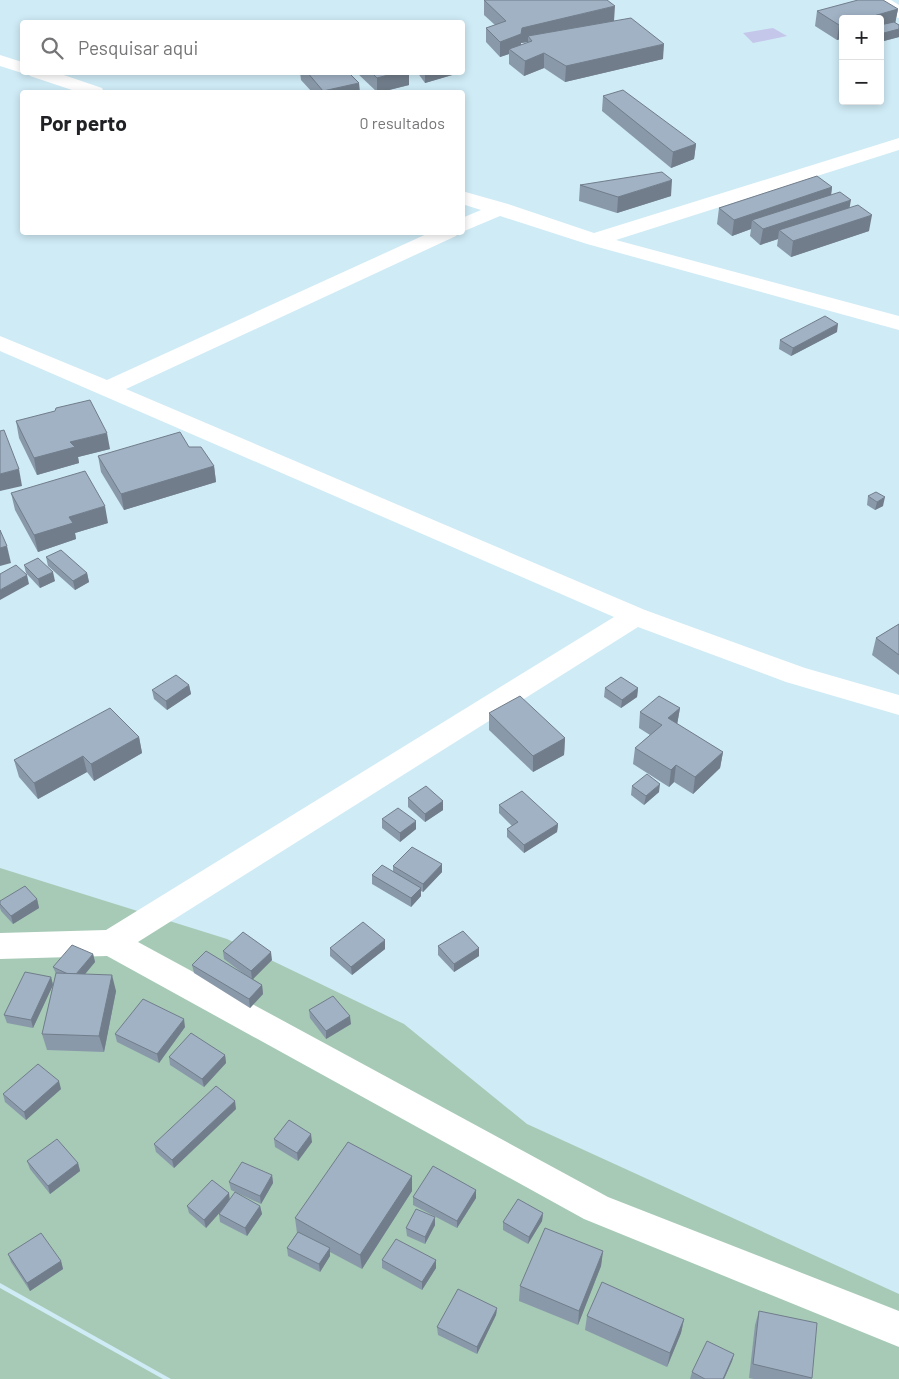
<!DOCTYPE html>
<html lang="pt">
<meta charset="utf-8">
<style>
:root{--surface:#fff;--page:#f2f2f2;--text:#202124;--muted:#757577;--line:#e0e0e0}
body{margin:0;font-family:Barlow,sans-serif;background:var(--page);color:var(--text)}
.controls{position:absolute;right:15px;top:15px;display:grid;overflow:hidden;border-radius:5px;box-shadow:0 2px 8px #0003}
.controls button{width:45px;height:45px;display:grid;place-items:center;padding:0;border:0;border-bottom:1px solid var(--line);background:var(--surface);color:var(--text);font:25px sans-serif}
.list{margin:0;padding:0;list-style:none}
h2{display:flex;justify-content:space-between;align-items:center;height:65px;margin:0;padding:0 20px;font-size:21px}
h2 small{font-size:16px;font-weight:400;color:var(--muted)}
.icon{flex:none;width:28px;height:28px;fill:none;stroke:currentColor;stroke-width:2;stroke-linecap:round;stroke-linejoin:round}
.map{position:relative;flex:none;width:899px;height:1379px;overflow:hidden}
.search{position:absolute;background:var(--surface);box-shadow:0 2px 8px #0003;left:20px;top:20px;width:445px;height:55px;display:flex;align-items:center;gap:12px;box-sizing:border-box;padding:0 18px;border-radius:5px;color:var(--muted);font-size:19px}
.panel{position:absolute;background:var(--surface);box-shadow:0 2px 8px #0003;left:20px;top:90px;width:445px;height:145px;border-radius:5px}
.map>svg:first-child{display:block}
.green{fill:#a6cab6}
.water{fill:#c5c7ea}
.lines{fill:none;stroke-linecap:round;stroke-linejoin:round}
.minor{fill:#fff;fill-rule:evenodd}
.wall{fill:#8a99a9;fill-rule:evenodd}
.shaded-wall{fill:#717d8a}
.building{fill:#a1b2c5;stroke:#717d8a}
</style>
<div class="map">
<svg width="899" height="1379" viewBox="0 0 899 1379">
<rect width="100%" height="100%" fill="#cfebf6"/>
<!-- green -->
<g class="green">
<path d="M0,868L227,939L404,1024L527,1124L899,1294V1379H171L0,1283Z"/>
<path d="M0,1288L163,1379H0Z"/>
</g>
<!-- water -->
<path class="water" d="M773,28L787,36L753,43L743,33Z"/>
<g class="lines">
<!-- minor -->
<g class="minor">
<path d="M870,0H891L899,5V18L893,17Z"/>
<path d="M0,55L22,62V72H26L22,73L0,66Z"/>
<path d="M27,72H55L102,88L104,92H78L30,76Z"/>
<path d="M899,138V150L616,240L899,316V330L587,244L500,216L462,232V218L481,210L462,204V191L508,204L594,233Z"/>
<path d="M431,232H459L456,236L126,389L645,610L805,668L899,695V715L786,682L638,627L138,942L608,1197L899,1311V1347L584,1219L107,956L0,959V933L106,930L614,617L0,351V336L107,380Z"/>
</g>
</g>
<!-- wall -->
<g class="wall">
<path d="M484,0L614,21L663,59L565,82L544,68L524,76L509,64V54L500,57L486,42V28L495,25L484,15ZM528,42V43L521,45V43Z"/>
<path d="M898,9L895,23L899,25V37L880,42L843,19V46L839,43L840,39L837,40L815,26L817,11Z"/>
<path d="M300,72H348L360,92H312L301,80Z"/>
<path d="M356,72H409V85L381,92H377Z"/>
<path d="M417,72H459V73L425,83Z"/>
<path d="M603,96L696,144L694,159L671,168L602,111Z"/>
<path d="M580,185L671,196L617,213L579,201Z"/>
<path d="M832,187L831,195L849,207L869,231L791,257L777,246L778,239L760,245L750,236L751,229L732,236L717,224L719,208Z"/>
<path d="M837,332L791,356L779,349L780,340Z"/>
<path d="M16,421L110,449L78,457L79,463L37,475L19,438Z"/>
<path d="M189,447L214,466L216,482L124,510L101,472L98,456Z"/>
<path d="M11,493L108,523L75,533L76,539L38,552L15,510Z"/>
<path d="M868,496L883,506L875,510L867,505Z"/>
<path d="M46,557L87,573L89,582L75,590L48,566Z"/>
<path d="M24,565L55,581L40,588L26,573Z"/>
<path d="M899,624V675L872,655L876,638Z"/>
<path d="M189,685L191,694L167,710L154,699L152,690Z"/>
<path d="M605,688H638L637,697L621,708L604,697Z"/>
<path d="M680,708L677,724L723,752L720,768L693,794L674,782L669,787L633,764L635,748L650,735L639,728L640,712Z"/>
<path d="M489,713L565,738L564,755L533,772L489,730Z"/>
<path d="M139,737L142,753L94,781L87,772L38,799L19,777L14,760Z"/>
<path d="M632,786L659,792L644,805L631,795Z"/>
<path d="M408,798L443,801V810L425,822L408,807Z"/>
<path d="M499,805L558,824L557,832L524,853L507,837V829L512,826L499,813Z"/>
<path d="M382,819L416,829L400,842L382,828Z"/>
<path d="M393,866L442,872L423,892L421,891V896L411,907L372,884V875L393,871Z"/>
<path d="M37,899L39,908L13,924L1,911L0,908V901Z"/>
<path d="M438,946L479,948V956L454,972L438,955Z"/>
<path d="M330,948L385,949L352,975L330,956Z"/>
<path d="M223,951L272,960L253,979L262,985L263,994L250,1008L194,973L192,965L248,977L224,959Z"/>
<path d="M93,954L95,962L85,974L116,991L104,1052L47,1050L42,1034L53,985L33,1028L7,1023L4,1015L51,977L53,985L56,974L53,967Z"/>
<path d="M309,1010L351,1024L326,1039L310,1018Z"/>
<path d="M185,1027L159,1063L117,1042L115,1034Z"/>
<path d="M225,1055L226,1063L204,1087L170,1065L169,1057Z"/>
<path d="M61,1089L26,1120L5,1102L3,1094Z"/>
<path d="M236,1109L174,1168L156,1152L154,1144Z"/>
<path d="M274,1139L312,1142L298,1161L275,1147Z"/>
<path d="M27,1161L78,1163L80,1171L50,1194L30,1169Z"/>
<path d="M272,1175L273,1183L261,1204L231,1190L229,1182Z"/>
<path d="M412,1176V1191L362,1269L330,1252V1256L320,1272L288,1256L287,1248L297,1233L295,1218Z"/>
<path d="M476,1190V1198L457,1228L413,1205V1197Z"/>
<path d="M230,1199L260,1206L262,1214L247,1236L220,1222L219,1214L221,1211L206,1228L189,1213L187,1206Z"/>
<path d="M543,1213L542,1221L528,1244L503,1230V1222Z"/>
<path d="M435,1217V1225L425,1244L407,1236L406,1228Z"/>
<path d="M603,1251L601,1266L578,1325L519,1301L520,1286Z"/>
<path d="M8,1254L61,1261L63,1269L30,1291L11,1262Z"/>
<path d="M382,1260H436V1268L422,1290L382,1268Z"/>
<path d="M497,1308L496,1315L477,1354L438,1335L437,1327Z"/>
<path d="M759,1311L812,1378V1379H754L749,1378L755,1325Z"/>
<path d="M587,1316L684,1319L681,1333L667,1367L585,1330Z"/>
<path d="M734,1354L732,1361L724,1379H690L692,1372Z"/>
</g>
<!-- shaded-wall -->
<g class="shaded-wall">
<path d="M615,6L614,21L528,36V42L521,43V49H509V54L500,57V42L522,28Z"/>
<path d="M898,9L895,24L880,28V19H863Z"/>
<path d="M843,24V37L840,35V39L837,40L839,25Z"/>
<path d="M899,29V37L880,42V34Z"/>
<path d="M664,44L663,59L565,82L566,66Z"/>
<path d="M544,53V68L524,76L525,61Z"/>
<path d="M399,72H409V85L381,92H377V78Z"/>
<path d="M425,72H459V73L425,83Z"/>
<path d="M359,83L360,92H323V91Z"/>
<path d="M696,144L694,159L671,168L673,152Z"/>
<path d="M672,180L671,196L617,213L618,197Z"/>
<path d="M832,187L830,203L752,220L751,229L732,236L734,220Z"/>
<path d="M851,200L848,216L779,230L778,239L760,245L763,229Z"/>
<path d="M872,215L869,231L791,257L793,241Z"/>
<path d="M838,324L837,332L791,356L793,348Z"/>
<path d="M107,433L110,449L78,457L79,463L37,475L34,458L70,442Z"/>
<path d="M214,466L216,482L124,510L121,494Z"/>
<path d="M19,469L22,486L0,491V474Z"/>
<path d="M885,497L883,506L875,510L877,502Z"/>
<path d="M105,506L108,523L75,533L76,539L38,552L34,535L69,517Z"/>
<path d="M7,546L11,563L0,566V548Z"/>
<path d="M53,572L55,581L40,588L38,579Z"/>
<path d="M87,573L89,582L75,590L73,581Z"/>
<path d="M27,575L29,584L0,600V590Z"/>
<path d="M189,685L191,694L167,710L166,701Z"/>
<path d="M638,688L637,697L621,708L622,700Z"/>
<path d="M680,708L677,725L668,718Z"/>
<path d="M139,737L142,753L94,781L91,764Z"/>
<path d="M565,738L564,755L533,772V756Z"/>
<path d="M723,752L720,768L693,794L695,777Z"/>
<path d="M83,756L87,772L38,799L34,783Z"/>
<path d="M676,765L674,782L669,787L671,770Z"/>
<path d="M660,784L659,792L644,805L646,796Z"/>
<path d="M443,801V810L425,822V814Z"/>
<path d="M416,821V829L400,842V833Z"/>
<path d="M558,824L557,832L524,853V845Z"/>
<path d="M442,864V872L423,892V884Z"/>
<path d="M421,888V896L411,907V898Z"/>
<path d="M37,899L39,908L13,924L11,916Z"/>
<path d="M385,940V949L352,975L351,967Z"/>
<path d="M479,948V956L454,972V964Z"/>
<path d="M271,952L272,960L252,980L251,971Z"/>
<path d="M93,954L95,962L76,985L74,977Z"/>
<path d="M112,975L116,991L104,1052L99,1036Z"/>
<path d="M51,977L53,985L33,1028L31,1020Z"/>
<path d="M262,985L263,994L250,1008L249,999Z"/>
<path d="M350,1016L351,1024L326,1039V1031Z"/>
<path d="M184,1019L185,1027L159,1063L157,1054Z"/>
<path d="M225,1055L226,1063L204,1087L202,1079Z"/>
<path d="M59,1081L61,1089L26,1120L24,1112Z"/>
<path d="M235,1101L236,1109L174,1168L172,1160Z"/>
<path d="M311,1134L312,1142L298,1161L297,1153Z"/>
<path d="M78,1163L80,1171L50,1194L48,1186Z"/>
<path d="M272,1175L273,1183L261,1204L260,1196Z"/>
<path d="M412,1176V1191L362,1269L360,1255Z"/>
<path d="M476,1190V1198L457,1228V1221Z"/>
<path d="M229,1193L230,1201L206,1228L204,1220Z"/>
<path d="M260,1206L262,1214L247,1236L245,1228Z"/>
<path d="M543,1213L542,1221L528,1244L529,1237Z"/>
<path d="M435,1217V1225L425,1244V1237Z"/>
<path d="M330,1248V1256L320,1272L319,1264Z"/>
<path d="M603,1251L601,1266L578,1325L579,1311Z"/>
<path d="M436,1260V1268L422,1290V1282Z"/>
<path d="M61,1261L63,1269L30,1291L27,1283Z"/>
<path d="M497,1308L496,1315L477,1354V1347Z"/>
<path d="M684,1319L681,1333L667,1367L670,1353Z"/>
<path d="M734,1354L732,1361L724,1379H723Z"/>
</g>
<!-- building -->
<g class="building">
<path d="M484,0H607L615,6L522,28L521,34L500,42L486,28L506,21Z"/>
<path d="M858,0H883L898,9L863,19H843V24L839,25L817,11Z"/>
<path d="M631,18L664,44L566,66L544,53L525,61L509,49L532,41L528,36Z"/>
<path d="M894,22L899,25V29L880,34V25Z"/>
<path d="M307,72H348L359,83L323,91Z"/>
<path d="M371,72H399L377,78Z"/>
<path d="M623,90L696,144L673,152L603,96Z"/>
<path d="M662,172L672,180L618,197L580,185Z"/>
<path d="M817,176L832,187L734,220L719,208Z"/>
<path d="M840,192L851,200L763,229L752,220Z"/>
<path d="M858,205L872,215L793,241L779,230Z"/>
<path d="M825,316L838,324L793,348L780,340Z"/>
<path d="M90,400L107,433L70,442L75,447L34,458L16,421L55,411L56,408Z"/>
<path d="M4,430L19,469L0,474V431Z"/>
<path d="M180,432L189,447H201L214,466L121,494L98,456Z"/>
<path d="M85,471L105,506L69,517L73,523L34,535L11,493Z"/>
<path d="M876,492L885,497L877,502L868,496Z"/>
<path d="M0,530L7,546L0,548Z"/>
<path d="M61,550L87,573L73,581L46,557Z"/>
<path d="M38,558L53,572L38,579L24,565Z"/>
<path d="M16,565L27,575L0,590V574Z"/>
<path d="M899,624V655L876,638Z"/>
<path d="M176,675L189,685L166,701L152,690Z"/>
<path d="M621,677L638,688L622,700L605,688Z"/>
<path d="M520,696L565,738L533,756L489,713Z"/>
<path d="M659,696L680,708L668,718L723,752L695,777L676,765L671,770L635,748L662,725L640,712Z"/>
<path d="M110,708L139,737L91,764L83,756L34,783L14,760Z"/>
<path d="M647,774L660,784L646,796L632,786Z"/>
<path d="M426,786L443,801L425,814L408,798Z"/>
<path d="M522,791L558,824L524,845L507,829L518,822L499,805Z"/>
<path d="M398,808L416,821L400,833L382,819Z"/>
<path d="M412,847L442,864L423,884L393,866Z"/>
<path d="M382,865L421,888L411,898L372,875Z"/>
<path d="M25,886L37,899L11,916L0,904V901Z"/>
<path d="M363,922L385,940L351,967L330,948Z"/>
<path d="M463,931L479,948L454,964L438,946Z"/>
<path d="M243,932L271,952L251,971L223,951Z"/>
<path d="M72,945L93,954L76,974H68L53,967Z"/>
<path d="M206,951L262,985L249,999L192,965Z"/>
<path d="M25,972L51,977L31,1020L4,1015Z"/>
<path d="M56,973L112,975L99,1036L42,1034Z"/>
<path d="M333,996L350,1016L326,1031L309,1010Z"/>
<path d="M143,999L184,1019L157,1054L115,1034Z"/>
<path d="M191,1033L225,1055L202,1079L169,1057Z"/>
<path d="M38,1064L59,1081L24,1112L3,1094Z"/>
<path d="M216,1086L235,1101L172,1160L154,1144Z"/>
<path d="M289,1120L311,1134L297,1153L274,1139Z"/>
<path d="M57,1139L78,1163L48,1186L27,1161Z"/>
<path d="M348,1142L412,1176L360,1255L295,1218Z"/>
<path d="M242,1162L272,1175L260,1196L229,1182Z"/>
<path d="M433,1166L476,1190L457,1221L413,1197Z"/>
<path d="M212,1180L229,1193L204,1220L187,1206Z"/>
<path d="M235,1192L260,1206L245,1228L219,1214Z"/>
<path d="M518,1199L543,1213L529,1237L503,1222Z"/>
<path d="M416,1209L435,1217L425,1237L406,1228Z"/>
<path d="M545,1228L603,1251L579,1311L520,1286Z"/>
<path d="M298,1232L330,1248L319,1264L287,1248Z"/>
<path d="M41,1233L61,1261L27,1283L8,1254Z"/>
<path d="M396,1239L436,1260L422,1282L382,1260Z"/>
<path d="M602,1282L684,1319L670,1353L587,1316Z"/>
<path d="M458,1289L497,1308L477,1347L437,1327Z"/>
<path d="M759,1311L817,1323L812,1378L753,1364Z"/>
<path d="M707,1341L734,1354L723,1379H705L692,1372Z"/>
</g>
</svg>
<div class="controls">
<button>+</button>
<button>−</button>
</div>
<div class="search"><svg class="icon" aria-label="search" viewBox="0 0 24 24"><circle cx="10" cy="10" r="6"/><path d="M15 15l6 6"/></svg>Pesquisar aqui</div>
<section class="panel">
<h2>Por perto<small>0 resultados</small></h2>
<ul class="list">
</ul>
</section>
</div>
